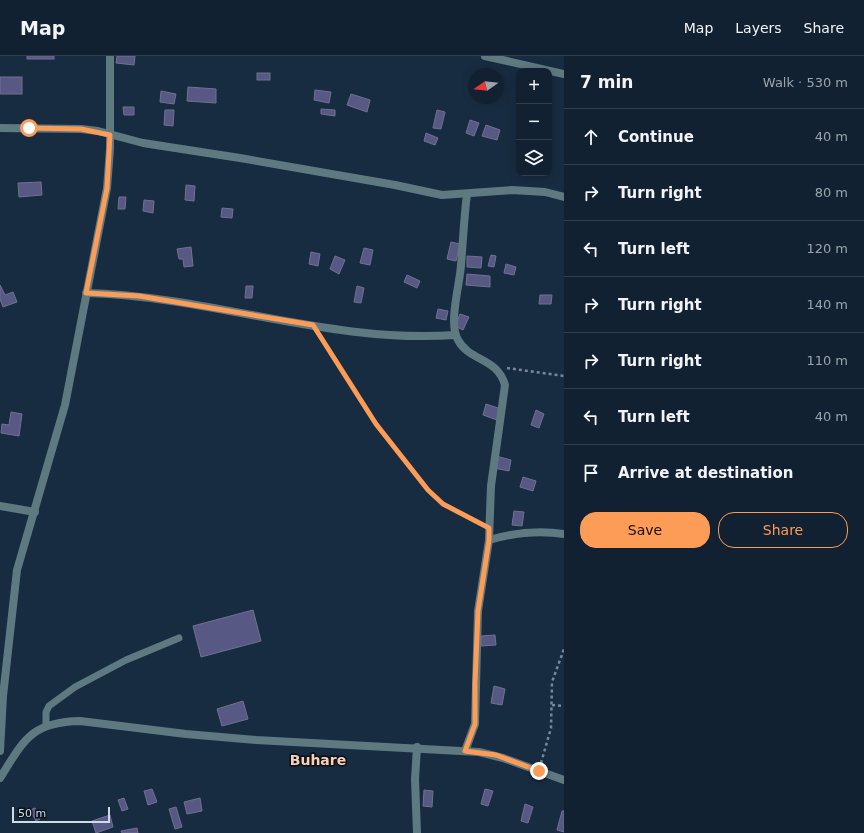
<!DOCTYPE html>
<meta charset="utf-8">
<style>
:root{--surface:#122131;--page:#1f2e3d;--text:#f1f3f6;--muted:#9ca3ab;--line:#313e4d;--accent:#fd9c56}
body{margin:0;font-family:"DejaVu Sans",sans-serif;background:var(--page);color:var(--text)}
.controls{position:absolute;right:12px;top:12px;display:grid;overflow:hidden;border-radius:8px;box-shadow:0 2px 10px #0003}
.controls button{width:36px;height:36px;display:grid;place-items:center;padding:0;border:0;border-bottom:1px solid var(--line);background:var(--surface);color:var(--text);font:20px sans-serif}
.compass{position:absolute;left:468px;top:12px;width:36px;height:36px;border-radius:50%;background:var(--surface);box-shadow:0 2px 10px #0003;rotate:256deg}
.scale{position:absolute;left:12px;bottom:10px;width:98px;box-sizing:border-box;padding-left:4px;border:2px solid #cedbe9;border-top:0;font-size:11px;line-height:14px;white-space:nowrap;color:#cedbe9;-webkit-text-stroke:3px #0b141d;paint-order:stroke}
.stop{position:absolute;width:12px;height:12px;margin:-9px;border:3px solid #fd9c56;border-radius:50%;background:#fff}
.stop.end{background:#fd9c56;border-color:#fff;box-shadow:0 1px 4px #0008}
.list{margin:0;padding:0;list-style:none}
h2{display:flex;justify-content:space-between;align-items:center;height:52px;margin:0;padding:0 16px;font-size:17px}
h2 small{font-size:13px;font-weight:400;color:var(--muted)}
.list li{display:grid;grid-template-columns:26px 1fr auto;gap:12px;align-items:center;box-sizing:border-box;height:56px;padding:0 16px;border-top:1px solid var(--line)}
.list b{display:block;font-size:15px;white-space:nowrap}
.list em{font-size:13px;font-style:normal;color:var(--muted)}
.actions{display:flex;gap:8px;padding:12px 16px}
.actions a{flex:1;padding:9px 0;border:1px solid var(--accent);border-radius:16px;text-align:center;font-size:14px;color:var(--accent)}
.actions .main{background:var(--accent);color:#111}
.icon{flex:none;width:22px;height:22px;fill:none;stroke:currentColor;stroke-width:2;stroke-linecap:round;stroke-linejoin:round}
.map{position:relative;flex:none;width:564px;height:777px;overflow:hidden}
header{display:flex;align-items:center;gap:24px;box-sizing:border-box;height:56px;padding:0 20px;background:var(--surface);border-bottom:1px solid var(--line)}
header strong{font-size:19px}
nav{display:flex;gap:22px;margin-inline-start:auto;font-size:14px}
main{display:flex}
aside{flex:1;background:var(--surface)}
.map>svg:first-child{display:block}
.building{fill:#585885;stroke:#70718f}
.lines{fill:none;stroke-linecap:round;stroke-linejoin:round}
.path{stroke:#778799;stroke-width:2.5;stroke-dasharray:3 3;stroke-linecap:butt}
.lane{stroke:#5f7980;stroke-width:7}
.street{stroke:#5f7980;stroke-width:8}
.route{stroke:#fd9c56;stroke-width:5}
.labels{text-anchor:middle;stroke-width:3.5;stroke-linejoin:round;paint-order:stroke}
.quarter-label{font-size:14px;font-weight:bold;fill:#fbd1b5;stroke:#0b141d}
</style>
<header>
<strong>Map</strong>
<nav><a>Map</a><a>Layers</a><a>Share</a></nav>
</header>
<main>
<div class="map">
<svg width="564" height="777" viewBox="0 0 564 777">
<rect width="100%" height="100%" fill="#182c41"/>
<!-- building -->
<g class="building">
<rect x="27" y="0" width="27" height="3"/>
<path d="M117,0H135L134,9L116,7Z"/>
<rect x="257" y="17" width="13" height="7"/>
<rect x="0" y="21" width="22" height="17"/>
<path d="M188,31L216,33V47L187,45Z"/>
<path d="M315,34L331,36L329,47L314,44Z"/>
<path d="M161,35L176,38L174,48L160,46Z"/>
<path d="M351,38L370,44L367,56L347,49Z"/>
<path d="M123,51H134V59H124Z"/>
<path d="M321,53L335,54V60L321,58Z"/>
<path d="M165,54H174L173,70L164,69Z"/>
<path d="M437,54L445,56L441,73L433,72Z"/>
<path d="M470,64L479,67L474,80L466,77Z"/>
<path d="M486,69L500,74L497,84L482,80Z"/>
<path d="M426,77L438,82L435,89L424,85Z"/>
<path d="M41,126L42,139L19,141L18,127Z"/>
<path d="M186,129L195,130L194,145L185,144Z"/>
<path d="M119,141H126L125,153H118Z"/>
<path d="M144,144L154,145L153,157L143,155Z"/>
<path d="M222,152L233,153L232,162L221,161Z"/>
<path d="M451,186L460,188L456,205L447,203Z"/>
<path d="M191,191L193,210L184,211L183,203H179L177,193Z"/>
<path d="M364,192L373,194L370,209L360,207Z"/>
<path d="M311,196L320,198L318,210L309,208Z"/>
<path d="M491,199L496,200L494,211L488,210Z"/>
<path d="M335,200L345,204L339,218L330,213Z"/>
<path d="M467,200L482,201L481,212L467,211Z"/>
<path d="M506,208L516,211L514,219L504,217Z"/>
<path d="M467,218L490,220V231L466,229Z"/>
<path d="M407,219L420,225L417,232L404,226Z"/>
<path d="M0,229L5,239L13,236L17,246L3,251L0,243Z"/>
<path d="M246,230H253L252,242H245Z"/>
<path d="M357,230L364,232L361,247L354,246Z"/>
<path d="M540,239H552L551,248H539Z"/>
<path d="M438,253L448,255L446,264L436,262Z"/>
<path d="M460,258L469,261L463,274L455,270Z"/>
<path d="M486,348L501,353L497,364L483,359Z"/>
<path d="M536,354L544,358L539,372L531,369Z"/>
<path d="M11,356L22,358L19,380L1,377L2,368L9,369Z"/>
<path d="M496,400L511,404L509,415L494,412Z"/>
<path d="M523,421L536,425L533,435L520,431Z"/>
<path d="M514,455L524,456L522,470L512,469Z"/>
<path d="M253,554L261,585L201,601L193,570Z"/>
<path d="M495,579L496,589L481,590V580Z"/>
<path d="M494,630L505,633L502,649L491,647Z"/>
<path d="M243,645L248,663L222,670L217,653Z"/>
<path d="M152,733L157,746L148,749L144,735Z"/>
<path d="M485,733L493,735L488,750L481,748Z"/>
<path d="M424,734L433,735L432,751L423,750Z"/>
<path d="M124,742L128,753L122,755L118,744Z"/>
<path d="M200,742L202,755L187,758L184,746Z"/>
<path d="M525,748L533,751L528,767L521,765Z"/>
<path d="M176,751L182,771L175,773L169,753Z"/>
<path d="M35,752L40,763L36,765L30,754Z"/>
<path d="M562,755H564V776L557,774Z"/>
<path d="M110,759L113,771L96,777L92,765Z"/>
<path d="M137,772L138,777H122L121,775Z"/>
</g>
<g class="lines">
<!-- path -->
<g class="path">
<path d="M321,281L376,368L428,434L443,448L480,467"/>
<path d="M507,312L564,320"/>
<path d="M552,649L564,650"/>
<path d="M541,707L551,672L552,626L564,593"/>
</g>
<!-- lane -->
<path class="lane" d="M46,670V656L49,650L75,631L126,604L179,582"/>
<!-- street -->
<g class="street">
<path d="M485,0L564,18"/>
<path d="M0,72L81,73L98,75L143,87L240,102L395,129L442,139L512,134L545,136L564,141"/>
<path d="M86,237C210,240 331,288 455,279"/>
<path d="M0,450L35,456"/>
<path d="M489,484C513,477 539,474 564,478"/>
<path d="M417,691L415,723L417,777"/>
<path d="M0,695L3,640L17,514L65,349L107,132L110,93V0"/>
<path d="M465,695L475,668L478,555L489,484L491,430L505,329C497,301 470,306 458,284C448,267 460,228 461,209C463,185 464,162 467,138"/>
<path d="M0,722C24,684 31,666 80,665L186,678L256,684L479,696L503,702L564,724"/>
</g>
</g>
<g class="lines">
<!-- route -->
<path class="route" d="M29,72L81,73L110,79L107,132L86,237L139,240L313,269L376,368L428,434L443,448L489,472V484L478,555L475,627V668L465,695L496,699L539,715"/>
</g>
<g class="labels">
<!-- quarter labels -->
<g class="quarter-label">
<text x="318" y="709">Buhare</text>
</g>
</g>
</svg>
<div class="controls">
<button>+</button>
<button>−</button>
<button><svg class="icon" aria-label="layers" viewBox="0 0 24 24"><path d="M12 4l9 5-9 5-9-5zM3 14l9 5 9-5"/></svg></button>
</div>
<svg class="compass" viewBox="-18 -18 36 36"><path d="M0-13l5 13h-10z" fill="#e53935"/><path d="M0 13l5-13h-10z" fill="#9ca3ab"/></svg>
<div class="scale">50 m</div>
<div class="stop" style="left:29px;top:72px"></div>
<div class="stop end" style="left:539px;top:715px"></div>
</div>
<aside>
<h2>7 min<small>Walk · 530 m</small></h2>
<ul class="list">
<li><svg class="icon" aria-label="ahead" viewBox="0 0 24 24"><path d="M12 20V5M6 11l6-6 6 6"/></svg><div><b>Continue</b></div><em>40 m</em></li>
<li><svg class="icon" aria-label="right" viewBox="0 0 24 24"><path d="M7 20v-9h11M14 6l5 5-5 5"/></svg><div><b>Turn right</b></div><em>80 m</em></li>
<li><svg class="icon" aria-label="left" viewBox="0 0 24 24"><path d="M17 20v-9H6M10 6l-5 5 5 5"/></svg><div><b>Turn left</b></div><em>120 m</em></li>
<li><svg class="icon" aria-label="right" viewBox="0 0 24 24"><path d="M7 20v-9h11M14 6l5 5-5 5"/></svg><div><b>Turn right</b></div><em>140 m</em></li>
<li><svg class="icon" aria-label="right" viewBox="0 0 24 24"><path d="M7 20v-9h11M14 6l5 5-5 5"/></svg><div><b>Turn right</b></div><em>110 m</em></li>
<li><svg class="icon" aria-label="left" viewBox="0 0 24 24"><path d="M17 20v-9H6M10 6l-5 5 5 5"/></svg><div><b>Turn left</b></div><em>40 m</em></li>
<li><svg class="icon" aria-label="arrive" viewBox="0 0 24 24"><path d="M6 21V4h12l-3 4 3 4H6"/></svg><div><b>Arrive at destination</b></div></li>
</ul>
<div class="actions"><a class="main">Save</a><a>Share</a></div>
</aside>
</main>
